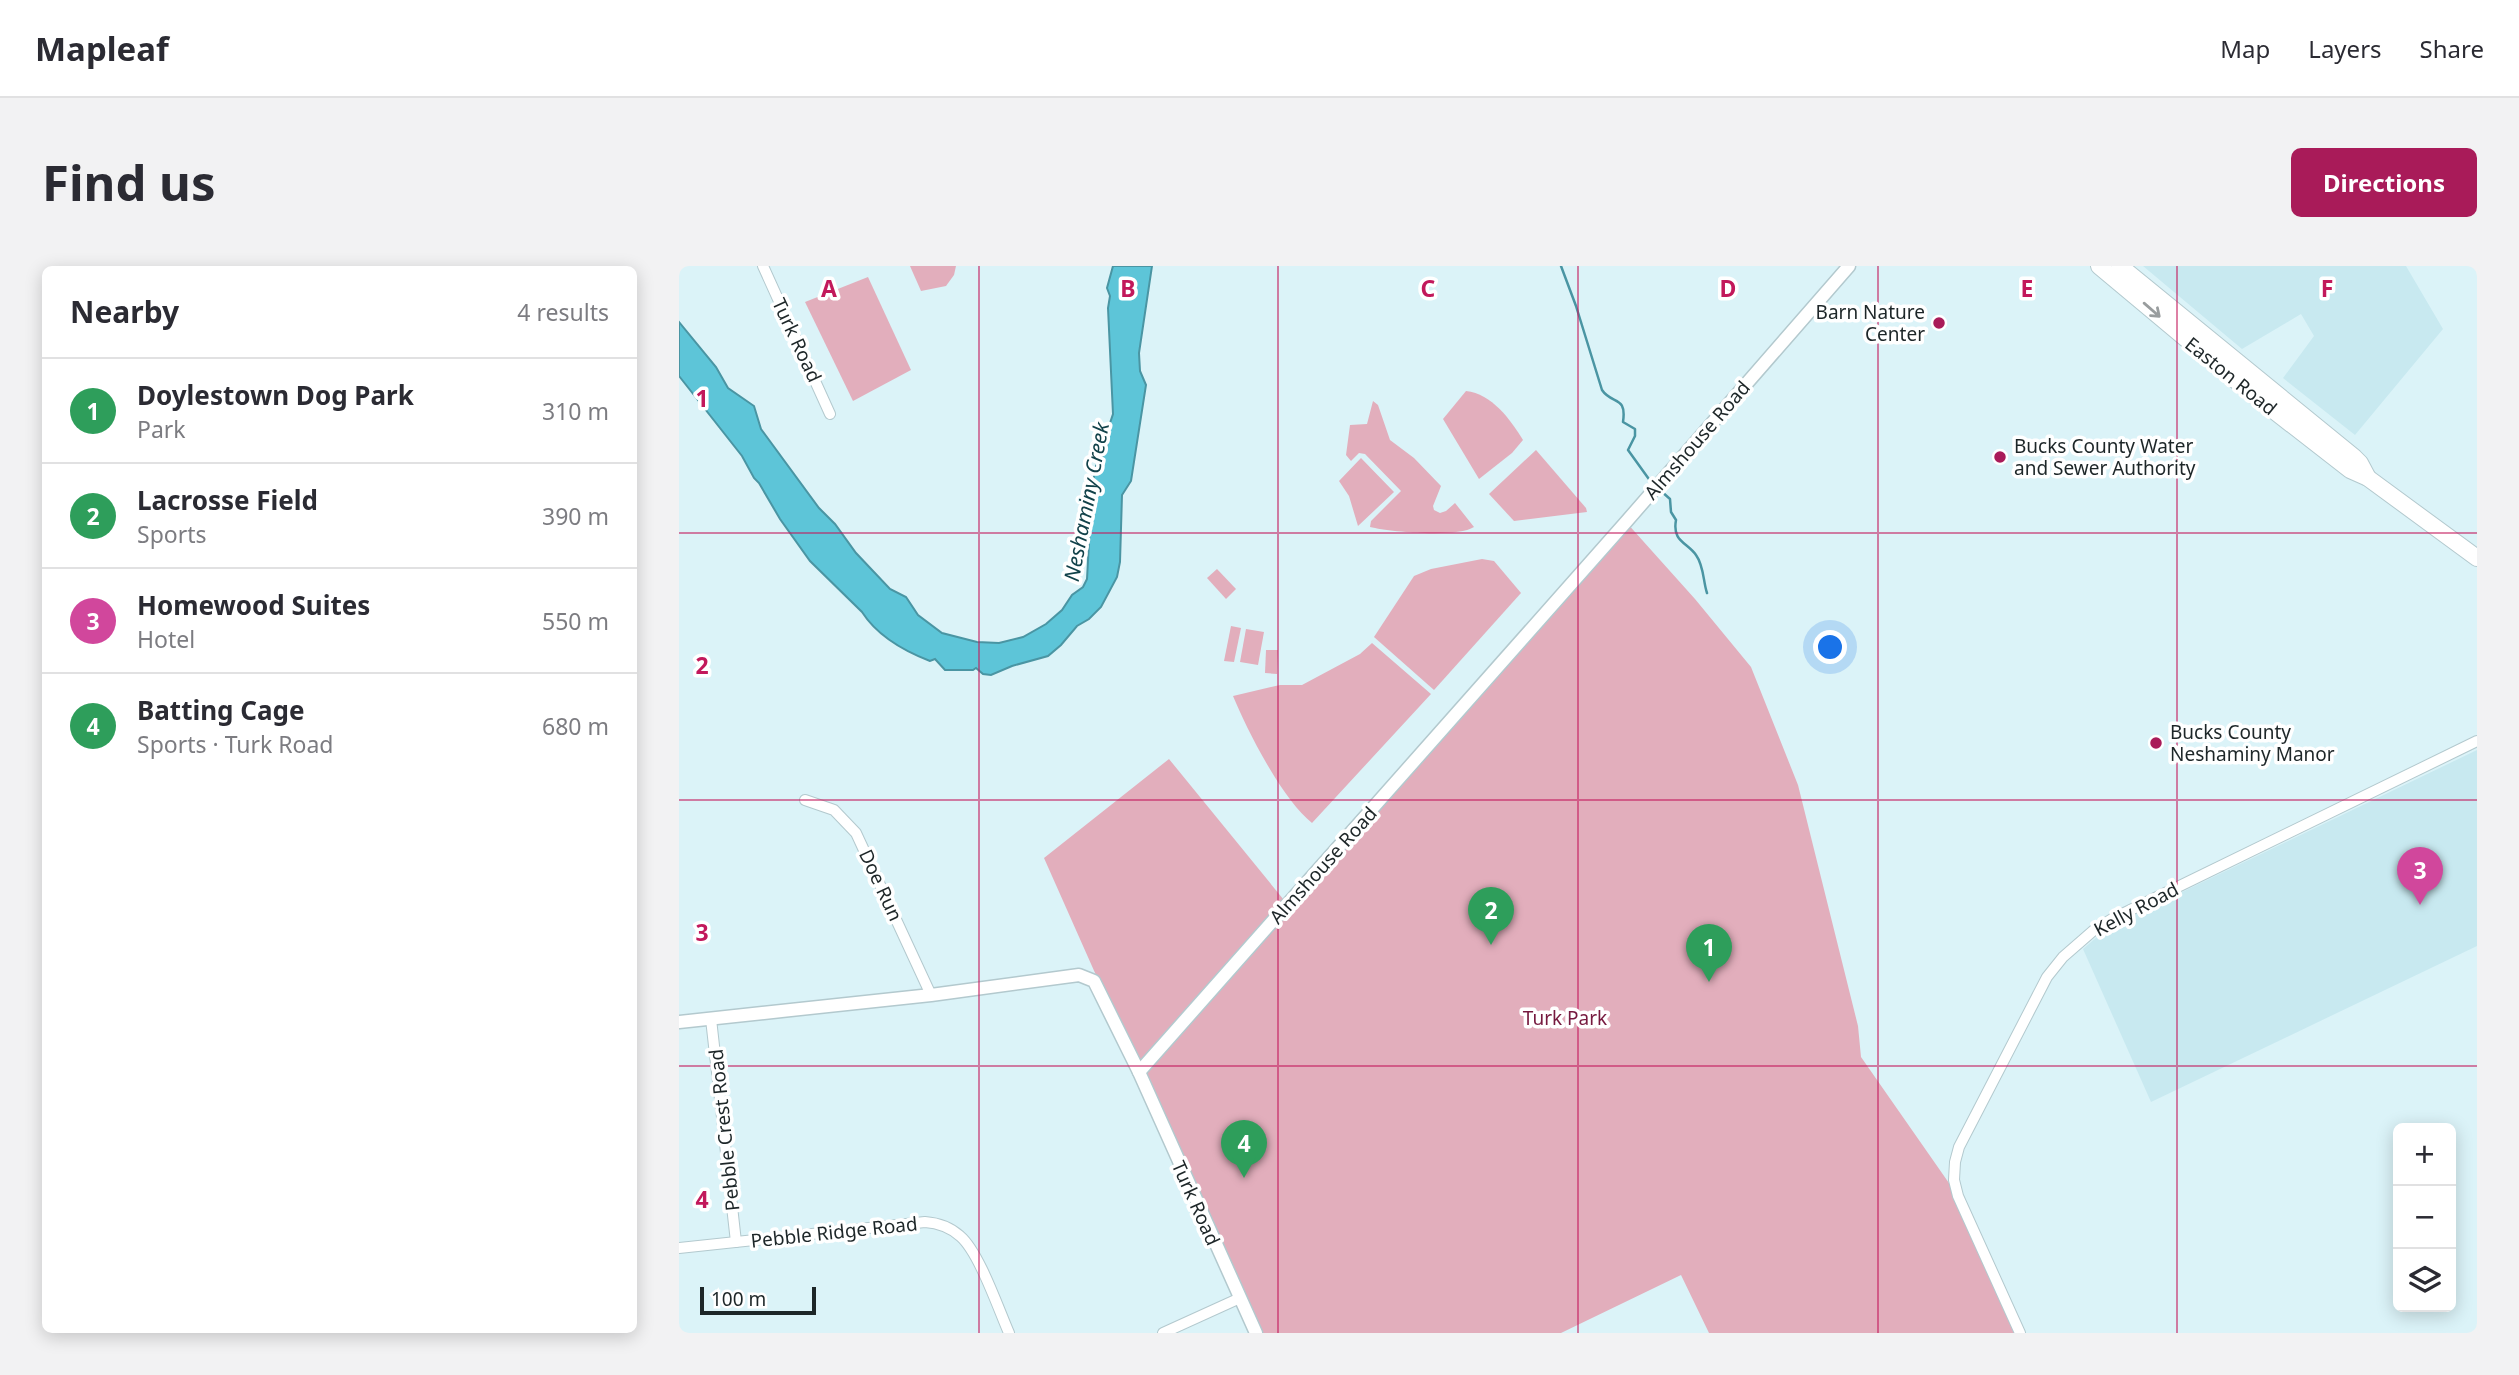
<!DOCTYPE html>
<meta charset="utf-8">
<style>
:root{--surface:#fff;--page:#f2f2f3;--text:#2b2b33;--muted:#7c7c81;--line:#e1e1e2;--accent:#a91b59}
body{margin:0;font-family:"Noto Sans",sans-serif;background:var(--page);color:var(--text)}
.controls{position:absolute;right:21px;bottom:21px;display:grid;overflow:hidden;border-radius:10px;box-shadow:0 4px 18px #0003}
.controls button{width:63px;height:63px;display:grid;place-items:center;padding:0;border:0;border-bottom:2px solid var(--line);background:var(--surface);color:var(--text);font:35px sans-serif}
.scale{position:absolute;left:21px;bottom:18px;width:116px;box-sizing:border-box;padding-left:7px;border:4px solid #1d2628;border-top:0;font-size:19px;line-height:24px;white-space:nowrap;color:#1d2628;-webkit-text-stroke:5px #fff;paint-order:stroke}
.you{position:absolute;left:1152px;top:382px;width:24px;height:24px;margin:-18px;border:5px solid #fff;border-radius:50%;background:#1a73e8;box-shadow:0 0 0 10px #1a73e833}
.badge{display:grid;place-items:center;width:46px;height:46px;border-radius:50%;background:var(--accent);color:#fff;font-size:23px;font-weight:700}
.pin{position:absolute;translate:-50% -58px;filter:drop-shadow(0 2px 4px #0008)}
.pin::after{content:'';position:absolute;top:37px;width:24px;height:21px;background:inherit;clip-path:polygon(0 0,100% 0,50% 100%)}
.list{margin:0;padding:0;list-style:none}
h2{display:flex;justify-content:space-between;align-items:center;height:91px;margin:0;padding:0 28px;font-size:30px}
h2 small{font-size:23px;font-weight:400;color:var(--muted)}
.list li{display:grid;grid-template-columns:46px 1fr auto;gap:21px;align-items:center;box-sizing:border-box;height:105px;padding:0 28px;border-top:2px solid var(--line)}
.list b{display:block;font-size:26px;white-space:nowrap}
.list p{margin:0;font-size:23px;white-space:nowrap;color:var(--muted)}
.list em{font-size:23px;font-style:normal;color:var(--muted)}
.icon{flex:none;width:38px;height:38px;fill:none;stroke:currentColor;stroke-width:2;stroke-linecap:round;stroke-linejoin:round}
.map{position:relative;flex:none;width:1798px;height:1067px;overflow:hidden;border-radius:10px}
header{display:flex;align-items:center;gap:42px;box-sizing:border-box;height:98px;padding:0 35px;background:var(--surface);border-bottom:2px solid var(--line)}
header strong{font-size:33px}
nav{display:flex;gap:38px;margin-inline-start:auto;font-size:24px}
.intro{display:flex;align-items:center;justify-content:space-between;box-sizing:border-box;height:168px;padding:0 42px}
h1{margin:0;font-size:49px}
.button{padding:18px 32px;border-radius:10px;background:var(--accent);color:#fff;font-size:24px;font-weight:700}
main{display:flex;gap:42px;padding:0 42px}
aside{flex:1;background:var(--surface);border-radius:10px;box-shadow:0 4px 18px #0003}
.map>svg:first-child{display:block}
.built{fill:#c8e9f0}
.green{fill:#e2aebc}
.water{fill:#5dc5d8;stroke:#4a95a3;stroke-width:2}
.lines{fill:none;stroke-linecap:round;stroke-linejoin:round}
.stream{stroke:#4a95a3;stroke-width:2.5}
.minor-casing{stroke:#b3c9ce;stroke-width:12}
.tertiary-casing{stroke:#b3c9ce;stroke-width:15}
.trunk-casing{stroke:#b3c9ce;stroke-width:18}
.minor{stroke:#fff;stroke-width:10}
.tertiary{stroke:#fff;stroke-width:12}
.trunk{stroke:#fff;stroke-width:16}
.oneway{stroke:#999d9e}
.grid{fill:none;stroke:#c2185b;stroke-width:2;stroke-opacity:0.55}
.poi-dot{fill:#a91b59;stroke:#fff;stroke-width:2.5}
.labels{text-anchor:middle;stroke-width:7;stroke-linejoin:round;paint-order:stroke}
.poi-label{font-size:19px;fill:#1d2628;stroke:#fff;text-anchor:start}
.street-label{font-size:19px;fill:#1d2628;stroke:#fff}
.park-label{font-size:19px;fill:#76193f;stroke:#fff}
.water-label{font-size:21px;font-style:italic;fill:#12424a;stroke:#fff}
.grid-label{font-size:23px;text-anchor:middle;font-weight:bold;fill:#c2185b;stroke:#fff;stroke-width:7;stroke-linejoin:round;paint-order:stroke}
</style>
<header>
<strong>Mapleaf</strong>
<nav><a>Map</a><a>Layers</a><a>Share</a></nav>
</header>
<div class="intro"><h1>Find us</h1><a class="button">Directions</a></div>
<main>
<aside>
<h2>Nearby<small>4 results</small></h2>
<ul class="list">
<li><span class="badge" style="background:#2e9e5b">1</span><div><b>Doylestown Dog Park</b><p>Park</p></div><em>310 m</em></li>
<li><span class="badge" style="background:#2e9e5b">2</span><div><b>Lacrosse Field</b><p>Sports</p></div><em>390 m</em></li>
<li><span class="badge" style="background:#d1479c">3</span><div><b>Homewood Suites</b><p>Hotel</p></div><em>550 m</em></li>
<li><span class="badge" style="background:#2e9e5b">4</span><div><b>Batting Cage</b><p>Sports · Turk Road</p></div><em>680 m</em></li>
</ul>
</aside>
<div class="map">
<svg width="1798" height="1067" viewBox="0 0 1798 1067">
<rect width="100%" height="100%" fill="#dbf3f8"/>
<!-- built -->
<g class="built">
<path d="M1464,0H1727L1764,63L1676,169L1604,112L1635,70L1622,48L1563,83Z"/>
<path d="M1798,484V680L1472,836L1404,683L1426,664L1447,653Z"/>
</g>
<!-- green -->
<g class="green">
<path d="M231,0H277L275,9L267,20L242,25Z"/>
<path d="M189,11L232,104L174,135L126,36Z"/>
<path d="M787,125C813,128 831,153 844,174L833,187L800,213L764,153Z"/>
<path d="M694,135L699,139L711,174L735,192L762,220L754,240L755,244L761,247L767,245L776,237L795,261C778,272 711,266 691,261L692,255L722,225L686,188L680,187L672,195L667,189L671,159L688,158Z"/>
<path d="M857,184L907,242L908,246L835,255L810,228Z"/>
<path d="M682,192L715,226L679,260L670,230L660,215Z"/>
<path d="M947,256L1016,333L1072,401L1119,519L1179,760L1182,791L1279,930L1341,1067H1030L1002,1009L882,1067H580L460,806L365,592L490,493L609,639Z"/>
<path d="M803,293L815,295L842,327L755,424L695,371L735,310L752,303Z"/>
<path d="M538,303L557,323L547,333L528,312Z"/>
<path d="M552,360L562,362L555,396L545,395Z"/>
<path d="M567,363L585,366L579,399L561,396Z"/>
<path d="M693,377L752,428L633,557C603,533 569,466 554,430L601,419H623L681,388Z"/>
<path d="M587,384H599L598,408L586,407Z"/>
</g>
<!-- water -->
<path class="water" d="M434,0H473L460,87L461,105L467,119L452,215L443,229L441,296L438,311L422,341L410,353L398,360L382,379L369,390L333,400L312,409L304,408L297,402L294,404H266L256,393L251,395C225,385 199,371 183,346L131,295L101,253L80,217L75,212L63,190L0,110V56L37,101L49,122L75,140L82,163L140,242L156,258L177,287L211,323L227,331L239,349L263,367L298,376L320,377L344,371L367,358L383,344L393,329L404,321L408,313L413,221L417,200L428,184L429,163L434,148L429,42L431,30L428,22Z"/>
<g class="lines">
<!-- stream -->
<g class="stream">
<path d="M882,0L897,40L923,124C933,139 948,129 944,156L956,163V170L949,184L972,216"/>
<path d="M982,225L991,233L992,246L997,254C993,276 1008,276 1017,289C1025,300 1024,315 1028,327"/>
</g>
<defs>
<g id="minor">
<path d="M84,0L151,148"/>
<path d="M126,534L155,544L177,567L252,729"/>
<path d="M32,753L57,976"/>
<path d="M0,982L246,956C259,957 271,961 281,970C300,986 319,1042 330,1067"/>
<path d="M484,1067L561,1032"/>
<path d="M1341,1067L1279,930L1275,914L1276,896L1280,881L1368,711L1384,691L1415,664L1433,653L1798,475"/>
</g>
<g id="tertiary">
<path d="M0,756L252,729L400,709L415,715L460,806L577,1067"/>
<path d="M460,806L947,256L1170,0"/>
</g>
<g id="trunk">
<path d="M1420,0L1572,127L1671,204L1689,212L1798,292"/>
<path d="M1441,0L1675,191L1681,197L1689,212"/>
</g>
</defs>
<!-- minor casing -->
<use href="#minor" class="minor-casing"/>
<!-- tertiary casing -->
<use href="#tertiary" class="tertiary-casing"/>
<!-- trunk casing -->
<use href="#trunk" class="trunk-casing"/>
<!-- minor -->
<use href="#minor" class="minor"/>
<!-- tertiary -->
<use href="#tertiary" class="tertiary"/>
<!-- trunk -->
<use href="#trunk" class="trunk"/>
</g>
<!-- one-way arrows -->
<defs><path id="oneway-shaft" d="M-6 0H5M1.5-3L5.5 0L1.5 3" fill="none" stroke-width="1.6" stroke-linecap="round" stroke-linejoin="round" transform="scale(1.75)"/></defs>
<use class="oneway" href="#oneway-shaft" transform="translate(1473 44) rotate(41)"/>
<!-- grid -->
<path class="grid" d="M300,0V1067M599,0V1067M899,0V1067M1199,0V1067M1498,0V1067M0,267H1798M0,534H1798M0,800H1798"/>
<!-- markers -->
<g class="poi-dot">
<circle cx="1260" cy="57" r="7"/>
<circle cx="1321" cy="191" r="7"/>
<circle cx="1477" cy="477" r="7"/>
</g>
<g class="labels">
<!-- poi labels -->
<g class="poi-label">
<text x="1246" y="53" text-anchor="end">Barn Nature<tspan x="1246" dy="22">Center</tspan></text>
<text x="1335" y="187">Bucks County Water<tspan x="1335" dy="22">and Sewer Authority</tspan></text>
<text x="1491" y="473">Bucks County<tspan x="1491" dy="22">Neshaminy Manor</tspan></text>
</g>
<!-- street labels -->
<g class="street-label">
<text transform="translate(118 74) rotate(65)" y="7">Turk Road</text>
<text transform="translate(1552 110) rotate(39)" y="7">Easton Road</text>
<text transform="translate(1018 174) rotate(-49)" y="7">Almshouse Road</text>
<text transform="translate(644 599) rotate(-48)" y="7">Almshouse Road</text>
<text transform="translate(202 619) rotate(65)" y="7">Doe Run</text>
<text transform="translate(1457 643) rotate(-28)" y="7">Kelly Road</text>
<text transform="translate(45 864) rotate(-96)" y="7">Pebble Crest Road</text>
<text transform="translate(517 937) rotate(66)" y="7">Turk Road</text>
<text transform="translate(155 966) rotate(-6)" y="7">Pebble Ridge Road</text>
</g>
<!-- park labels -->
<g class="park-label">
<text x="886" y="759">Turk Park</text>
</g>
<!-- water labels -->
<g class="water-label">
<text transform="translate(408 236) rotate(-79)" y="7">Neshaminy Creek</text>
</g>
</g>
<g class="grid-label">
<text x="150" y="31">A</text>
<text x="449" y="31">B</text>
<text x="749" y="31">C</text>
<text x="1049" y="31">D</text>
<text x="1348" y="31">E</text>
<text x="1648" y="31">F</text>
<text x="23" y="141">1</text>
<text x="23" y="408">2</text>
<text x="23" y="675">3</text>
<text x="23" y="942">4</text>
</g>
</svg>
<div class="controls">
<button>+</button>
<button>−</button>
<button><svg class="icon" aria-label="layers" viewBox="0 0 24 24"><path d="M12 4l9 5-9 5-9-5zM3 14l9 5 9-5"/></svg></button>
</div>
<div class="scale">100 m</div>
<div class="you"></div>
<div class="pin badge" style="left:1030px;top:716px;background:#2e9e5b">1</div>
<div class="pin badge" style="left:812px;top:679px;background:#2e9e5b">2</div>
<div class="pin badge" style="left:1741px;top:639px;background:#d1479c">3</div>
<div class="pin badge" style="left:565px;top:912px;background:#2e9e5b">4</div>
</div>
</main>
